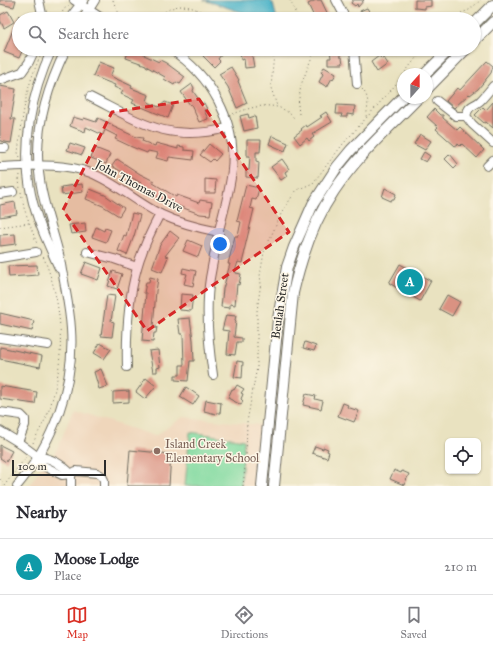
<!DOCTYPE html>
<style>
:root{--surface:#fff;--page:#f7f7f7;--text:#2b2b33;--muted:#7c7c81;--line:#e1e1e2;--accent:#d93025}
body{margin:0;font-family:"IM FELL Great Primer",serif;background:var(--page);color:var(--text)}
.controls{position:absolute;right:12px;bottom:12px;display:grid;overflow:hidden;border-radius:6px;box-shadow:0 1px 3px #0004}
.controls button{width:36px;height:36px;display:grid;place-items:center;padding:0;border:0;border-bottom:1px solid var(--line);background:var(--surface);color:var(--text);font:20px sans-serif}
.compass{position:absolute;left:397px;top:68px;width:36px;height:36px;border-radius:50%;background:var(--surface);box-shadow:0 1px 3px #0004;rotate:21deg}
.scale{position:absolute;left:12px;bottom:10px;width:94px;box-sizing:border-box;padding-left:4px;border:2px solid #2b2b2b;border-top:0;font-size:11px;line-height:14px;white-space:nowrap;color:#2b2b2b;-webkit-text-stroke:3px #fcf5e5;paint-order:stroke}
.you{position:absolute;left:220px;top:244px;width:14px;height:14px;margin:-10px;border:3px solid #fff;border-radius:50%;background:#1a73e8;box-shadow:0 0 0 6px #1a73e833}
.badge{display:grid;place-items:center;width:26px;height:26px;border-radius:50%;background:var(--accent);color:#fff;font-size:13px;font-weight:700}
.pin{position:absolute;translate:-50% -50%;border:2px solid #fff;box-shadow:0 1px 4px #0006}
.list{margin:0;padding:0;list-style:none}
h2{display:flex;justify-content:space-between;align-items:center;height:52px;margin:0;padding:0 16px;font-size:17px}
h2 small{font-size:13px;font-weight:400;color:var(--muted)}
.list li{display:grid;grid-template-columns:26px 1fr auto;gap:12px;align-items:center;box-sizing:border-box;height:56px;padding:0 16px;border-top:1px solid var(--line)}
.list b{display:block;font-size:15px;white-space:nowrap}
.list p{margin:0;font-size:13px;white-space:nowrap;color:var(--muted)}
.list em{font-size:13px;font-style:normal;color:var(--muted)}
.icon{flex:none;width:22px;height:22px;fill:none;stroke:currentColor;stroke-width:2;stroke-linecap:round;stroke-linejoin:round}
.map{position:relative;flex:none;width:493px;height:486px;overflow:hidden}
.search{position:absolute;background:var(--surface);box-shadow:0 1px 3px #0004;left:12px;right:12px;top:12px;height:44px;display:flex;align-items:center;gap:10px;box-sizing:border-box;padding:0 14px;border-radius:22px;color:var(--muted);font-size:15px}
.sheet{height:108px;background:var(--surface)}
nav{display:flex;justify-content:space-around;align-items:center;box-sizing:border-box;height:56px;border-top:1px solid var(--line);background:var(--surface);font-size:11px;color:var(--muted)}
nav a{display:grid;justify-items:center;gap:2px}
nav .on{color:var(--accent)}
.map>svg:first-child{display:block}
.built{fill:#efd6bb}
.green{fill:#81daa0;stroke:#568266}
.water{fill:#49b2c8;stroke:#3a6e7a}
.building{fill:#da9282}
.lines{fill:none;stroke-linecap:round;stroke-linejoin:round}
.minor-casing{stroke:#6e6b5f;stroke-width:10}
.major-casing{stroke:#6e6b5f;stroke-width:12}
.path{stroke:#6e6b5f;stroke-width:1;stroke-dasharray:1 3;stroke-linecap:butt}
.minor{stroke:#fff;stroke-width:8}
.major{stroke:#fff;stroke-width:10}
.marked{fill:#d62828;fill-opacity:0.2;stroke:#d62828;stroke-width:3;stroke-dasharray:8 5;stroke-linejoin:round}
.education-dot{fill:#8d6e63;stroke:#fcf5e5;stroke-width:1.5}
.labels{text-anchor:middle;stroke-width:3;stroke-linejoin:round;paint-order:stroke}
.street-label{font-size:12px;fill:#2b2b2b;stroke:#fcf5e5}
.education-label{font-size:12px;fill:#785e54;stroke:#fcf5e5;text-anchor:start}
</style>
<div class="map">
<svg width="493" height="486" viewBox="0 0 493 486">
<rect width="100%" height="100%" fill="#fcf5e5"/>
<filter id="ink" filterUnits="userSpaceOnUse"><feTurbulence type="fractalNoise" baseFrequency=".025" numOctaves="2"/><feDisplacementMap in="SourceGraphic" scale="8" xChannelSelector="R" yChannelSelector="G"/><feConvolveMatrix kernelMatrix="1 2 1 2 8 2 1 2 1" color-interpolation-filters="sRGB"/></filter>
<filter id="wash" filterUnits="userSpaceOnUse"><feTurbulence type="fractalNoise" baseFrequency=".012" numOctaves="4" result="noise"/><feDisplacementMap in="SourceGraphic" scale="16" xChannelSelector="R" yChannelSelector="G"/><feGaussianBlur stdDeviation="0.9" result="paint"/><feColorMatrix in="noise" values="0 0 0 0 0 0 0 0 0 0 0 0 0 0 0 0 0 1.4 0 .05"/><feComposite in="paint" operator="in"/></filter>
<g filter="url(#wash)">
<rect width="100%" height="100%" fill="#e9e2c0"/>
<!-- built -->
<path class="built" d="M73,410L155,436L183,417L261,425L255,486H29L48,457L51,459L59,445Z"/>
<!-- green -->
<path class="green" d="M190,432L244,440L241,486H185Z"/>
<!-- water -->
<path class="water" d="M204,0H270L273,4L277,19H254L250,15Z"/>
<g id="blocks">
<!-- building -->
<g class="building">
<path d="M0,0H16L14,7L0,4Z"/>
<path d="M316,0H321L330,19H315L308,4Z"/>
<path d="M353,0H364L358,7L357,4L355,6L351,3Z"/>
<path d="M415,0H431V6L425,7V9L415,8Z"/>
<path d="M367,8L370,13L373,19H364L360,11Z"/>
<path d="M8,11L14,22L4,28L0,20V15Z"/>
<path d="M19,15V49H23L19,58L4,52Z"/>
<path d="M129,49L138,52L139,49L145,52L144,55L159,62L160,60L166,63L185,77L180,84L176,82L174,85L164,79L165,77L146,66V65L126,58Z"/>
<path d="M197,49H215L221,55L218,59L220,61L214,67L203,56L204,54Z"/>
<path d="M330,49H340V57H342L343,64H328V58H331Z"/>
<path d="M251,50L254,67L245,68L244,59L241,60L240,51Z"/>
<path d="M379,56L382,59L384,58L388,64L377,72L371,62Z"/>
<path d="M487,61L493,66L491,73L478,89L470,95L469,94L454,108L446,101L457,88L460,90Z"/>
<path d="M99,62L114,68L110,76L132,86L131,88L149,95L147,101L150,103L159,107L165,102L173,105L168,118L132,103L134,100L121,94L123,91L114,87L115,85L93,76Z"/>
<path d="M231,67L239,80L238,81L247,103L237,108L228,87L219,74Z"/>
<path d="M324,67L336,74L333,79L332,78L327,87L319,82L323,74L321,72Z"/>
<path d="M192,84L194,88L193,91L202,104L204,103L207,109L204,110L208,119L199,122L191,104L190,105L181,92Z"/>
<path d="M0,86L16,89L11,119H15L11,143L0,141Z"/>
<path d="M493,102V128L486,122L484,123L475,115L483,107L486,110Z"/>
<path d="M337,105L355,106L354,115L347,114V117H341L342,114H336Z"/>
<path d="M434,109L440,115H443V118L457,130L460,127L484,150L477,158L462,144L460,146L458,144L455,146L436,129L438,127L427,117Z"/>
<path d="M326,112L332,122L312,134L314,137L309,141L307,138L300,144L294,136L302,130L301,129L306,125L307,127L322,117L320,116Z"/>
<path d="M248,114L249,118L255,116L257,128L244,131L240,116Z"/>
<path d="M73,117L83,120L84,118L96,122L98,118L113,125L112,126L136,137L143,138L142,141L155,146L156,143L178,149V146L184,147V150L194,151L193,160L169,157L168,161L156,158L158,153L148,151L147,153L132,147L115,139L117,136L105,130L103,135L86,127L85,132L70,126Z"/>
<path d="M420,134L431,141L425,150L414,144Z"/>
<path d="M272,136L288,143L285,151L269,144Z"/>
<path d="M247,140H261L260,152H256V161L259,162L258,178L246,177V170H249L250,156H247Z"/>
<path d="M70,143L85,148L82,155L67,150Z"/>
<path d="M209,144L221,154L215,161L213,159L210,162L200,155Z"/>
<path d="M95,148L110,154L106,164L91,158Z"/>
<path d="M424,152L430,156L426,162L420,159Z"/>
<path d="M450,154L458,164L454,168L445,159Z"/>
<path d="M117,159L140,174L154,181L153,183L176,197L177,195L199,203L200,200L212,202L210,215L200,214L167,202L140,186L141,183L112,166Z"/>
<path d="M282,159L289,169L285,172L287,176L281,180L271,167Z"/>
<path d="M205,179L216,180L215,193H205Z"/>
<path d="M82,184L83,192L62,195L61,187Z"/>
<path d="M246,185L259,188L256,200L252,199L250,208L254,209L244,251H245L242,263L238,262L235,271L236,273L241,274L239,285L237,284L235,305L230,304V308L221,307L223,289L230,264H228L235,236H238L241,222L237,221Z"/>
<path d="M385,188L396,194L394,199H392L391,201L382,197Z"/>
<path d="M90,189L105,195L124,208L119,216L103,206L86,199Z"/>
<path d="M15,202L17,214L0,217V205Z"/>
<path d="M132,213L140,215L134,236L127,255L118,251L124,235L126,236Z"/>
<path d="M85,223L86,232L71,234L69,225Z"/>
<path d="M96,227L104,231L105,228L111,230L106,242L92,237Z"/>
<path d="M170,231L179,238L165,256L168,257L162,272L152,268L160,245Z"/>
<path d="M15,234L16,244L0,246V235Z"/>
<path d="M188,240L202,246L198,257L183,251Z"/>
<path d="M86,262L102,268L98,280L81,274Z"/>
<path d="M400,264L431,281L420,301L389,283Z"/>
<path d="M37,265L38,275L9,277L8,266Z"/>
<path d="M183,268L196,271L193,286L184,284L187,274L182,273Z"/>
<path d="M113,271L122,274L117,289L108,286Z"/>
<path d="M150,277L158,279L156,291L153,327H157L156,333H154L153,342L142,341L146,293H144L146,282H149Z"/>
<path d="M181,294L193,295L191,311L180,310Z"/>
<path d="M107,295L115,296L111,321L114,322L112,337L101,336Z"/>
<path d="M447,295L460,302L452,316L439,309Z"/>
<path d="M0,313L34,321L32,331L0,324Z"/>
<path d="M226,315L236,316L235,320L236,321L234,337L242,338V342H237L235,355L227,354L229,331L222,330Z"/>
<path d="M190,318L193,340L194,361H190L188,381L175,380V375H180V365H184L183,334H180L178,319Z"/>
<path d="M305,342L316,346L314,351L303,348Z"/>
<path d="M100,343L111,349L104,359L94,353Z"/>
<path d="M0,347L42,356L40,367L0,359Z"/>
<path d="M158,350L160,367L157,368V372H153L149,351Z"/>
<path d="M237,361L243,362L242,378L234,377Z"/>
<path d="M101,369L108,386L99,389L94,372Z"/>
<path d="M146,378L156,386L145,399L136,392Z"/>
<path d="M237,385L244,389L241,393L243,394L241,399L243,401L241,405L228,398L232,389L234,390Z"/>
<path d="M0,386L37,392L35,404L0,399Z"/>
<path d="M186,387L199,396L193,405L180,397Z"/>
<path d="M129,391V402L113,403V392Z"/>
<path d="M306,394L316,396L315,399L323,401L321,409L303,405Z"/>
<path d="M206,400L221,403L220,413H216V414L204,411Z"/>
<path d="M343,403L348,405L347,407L359,411L354,422L338,416Z"/>
<path d="M0,445L12,451L6,462L0,458Z"/>
<path d="M315,446L323,449V447L328,449L327,451L329,452L327,458L312,453Z"/>
<path d="M130,450L171,454L169,486H127Z"/>
<path d="M394,470L401,473L402,471L409,474L404,485L390,479Z"/>
</g>
</g>
</g>
<g filter="url(#ink)">
<use href="#blocks" fill-opacity="0" stroke="#6e6b5f" stroke-width="1"/>
<g class="lines">
<defs>
<g id="minor">
<path d="M39,0L43,19"/>
<path d="M74,0L103,19"/>
<path d="M336,0L346,19"/>
<path d="M69,19L83,1"/>
<path d="M83,19L95,0"/>
<path d="M52,49C31,94 21,145 31,194C36,219 48,244 59,268"/>
<path d="M170,49C211,75 237,121 232,170C230,190 224,210 219,230C216,245 213,262 210,278C205,310 208,342 213,375"/>
<path d="M354,49L357,84"/>
<path d="M0,80L22,72L29,62L35,49"/>
<path d="M493,86C489,91 485,96 480,101C473,107 469,104 466,116L472,124L493,143"/>
<path d="M90,97C142,123 168,143 228,128"/>
<path d="M437,101L456,116H466"/>
<path d="M0,148H5"/>
<path d="M487,166L493,160"/>
<path d="M0,167C30,166 62,162 91,173C116,183 136,202 160,214C179,223 199,228 219,232"/>
<path d="M0,194L13,192"/>
<path d="M87,252L114,259L137,267"/>
<path d="M0,258L36,252"/>
<path d="M0,338L48,345"/>
<path d="M127,367C126,333 128,300 137,268C142,249 151,231 160,214"/>
<path d="M0,412L21,415L25,419V425L18,442"/>
<path d="M0,431L18,442L38,457"/>
<path d="M38,457L42,465L62,475L71,474L76,471L97,473L102,476L104,480V486"/>
<path d="M38,457C50,457 63,465 71,474V486"/>
<path d="M17,486C53,443 75,385 71,329C70,311 66,293 63,275C61,268 61,261 59,254C50,219 38,191 38,154C38,117 50,82 66,49"/>
</g>
<g id="major">
<path d="M474,24L493,5"/>
<path d="M474,41L493,22"/>
<path d="M425,74L450,49"/>
<path d="M427,89L466,49"/>
<path d="M262,486L278,319L287,267L294,247L313,204L337,167L351,150L403,97"/>
<path d="M274,486L293,293C301,258 313,222 334,191C357,156 389,128 418,98"/>
</g>
</defs>
<!-- minor casing -->
<use href="#minor" class="minor-casing"/>
<!-- major casing -->
<use href="#major" class="major-casing"/>
<!-- path -->
<g class="path">
<path d="M113,0C117,12 119,16 132,19"/>
<path d="M290,0L298,19"/>
<path d="M59,19L64,9L70,5"/>
<path d="M151,19C158,17 162,13 168,10C185,0 199,11 215,19"/>
<path d="M456,19L459,14L469,10L481,0"/>
<path d="M272,49L274,53L271,88L277,106"/>
<path d="M362,89C370,98 368,106 366,117"/>
<path d="M233,114C254,106 278,99 294,118"/>
<path d="M299,114L298,105L301,85L315,49"/>
<path d="M21,131C24,103 29,80 41,55"/>
<path d="M20,157L18,153L20,136"/>
<path d="M20,175L19,180L20,189"/>
<path d="M21,192L24,208L37,244"/>
<path d="M0,227L29,223"/>
<path d="M33,443C38,432 45,422 49,410C66,360 64,305 43,256"/>
<path d="M0,479L5,484"/>
<path d="M4,486L26,457"/>
<path d="M243,486L246,458L247,422L257,367V311L261,282L260,276L264,252L281,214L293,195L297,190L313,183L343,144L392,89L423,49"/>
</g>
<!-- minor -->
<use href="#minor" class="minor"/>
<!-- major -->
<use href="#major" class="major"/>
</g>
</g>
<!-- marked area -->
<path class="marked" d="M199,99L289,232L147,331L63,210L112,112Z"/>
<!-- markers -->
<circle class="education-dot" cx="157" cy="451" r="4"/>
<g class="labels">
<!-- street labels -->
<g class="street-label">
<text transform="translate(139 186) rotate(28)" y="4">John Thomas Drive</text>
<text transform="translate(280 306) rotate(-82)" y="4">Beulah Street</text>
</g>
<!-- education labels -->
<g class="education-label">
<text x="165" y="448">Island Creek<tspan x="165" dy="14">Elementary School</tspan></text>
</g>
</g>
</svg>
<div class="controls">
<button><svg class="icon" aria-label="locate" viewBox="0 0 24 24"><circle cx="12" cy="12" r="6"/><path d="M12 2v4M12 18v4M2 12h4M18 12h4"/></svg></button>
</div>
<svg class="compass" viewBox="-18 -18 36 36"><path d="M0-13l5 13h-10z" fill="#e53935"/><path d="M0 13l5-13h-10z" fill="#7c7c81"/></svg>
<div class="scale">100 m</div>
<div class="you"></div>
<div class="pin badge" style="left:410px;top:282px;background:#0f9aa8">A</div>
<div class="search"><svg class="icon" aria-label="search" viewBox="0 0 24 24"><circle cx="10" cy="10" r="6"/><path d="M15 15l6 6"/></svg>Search here</div>
</div>
<section class="sheet">
<h2>Nearby<small></small></h2>
<ul class="list">
<li><span class="badge" style="background:#0f9aa8">A</span><div><b>Moose Lodge</b><p>Place</p></div><em>210 m</em></li>
</ul>
</section>
<nav>
<a class="on"><svg class="icon" aria-label="map" viewBox="0 0 24 24"><path d="M3 6l6-2 6 2 6-2v14l-6 2-6-2-6 2zM9 4v14M15 6v14"/></svg>Map</a>
<a><svg class="icon" aria-label="directions" viewBox="0 0 24 24"><path d="M12 3l9 9-9 9-9-9zM9 14v-3h6M13 9l2 2-2 2"/></svg>Directions</a>
<a><svg class="icon" aria-label="saved" viewBox="0 0 24 24"><path d="M7 4h10v16l-5-4-5 4z"/></svg>Saved</a>
</nav>
